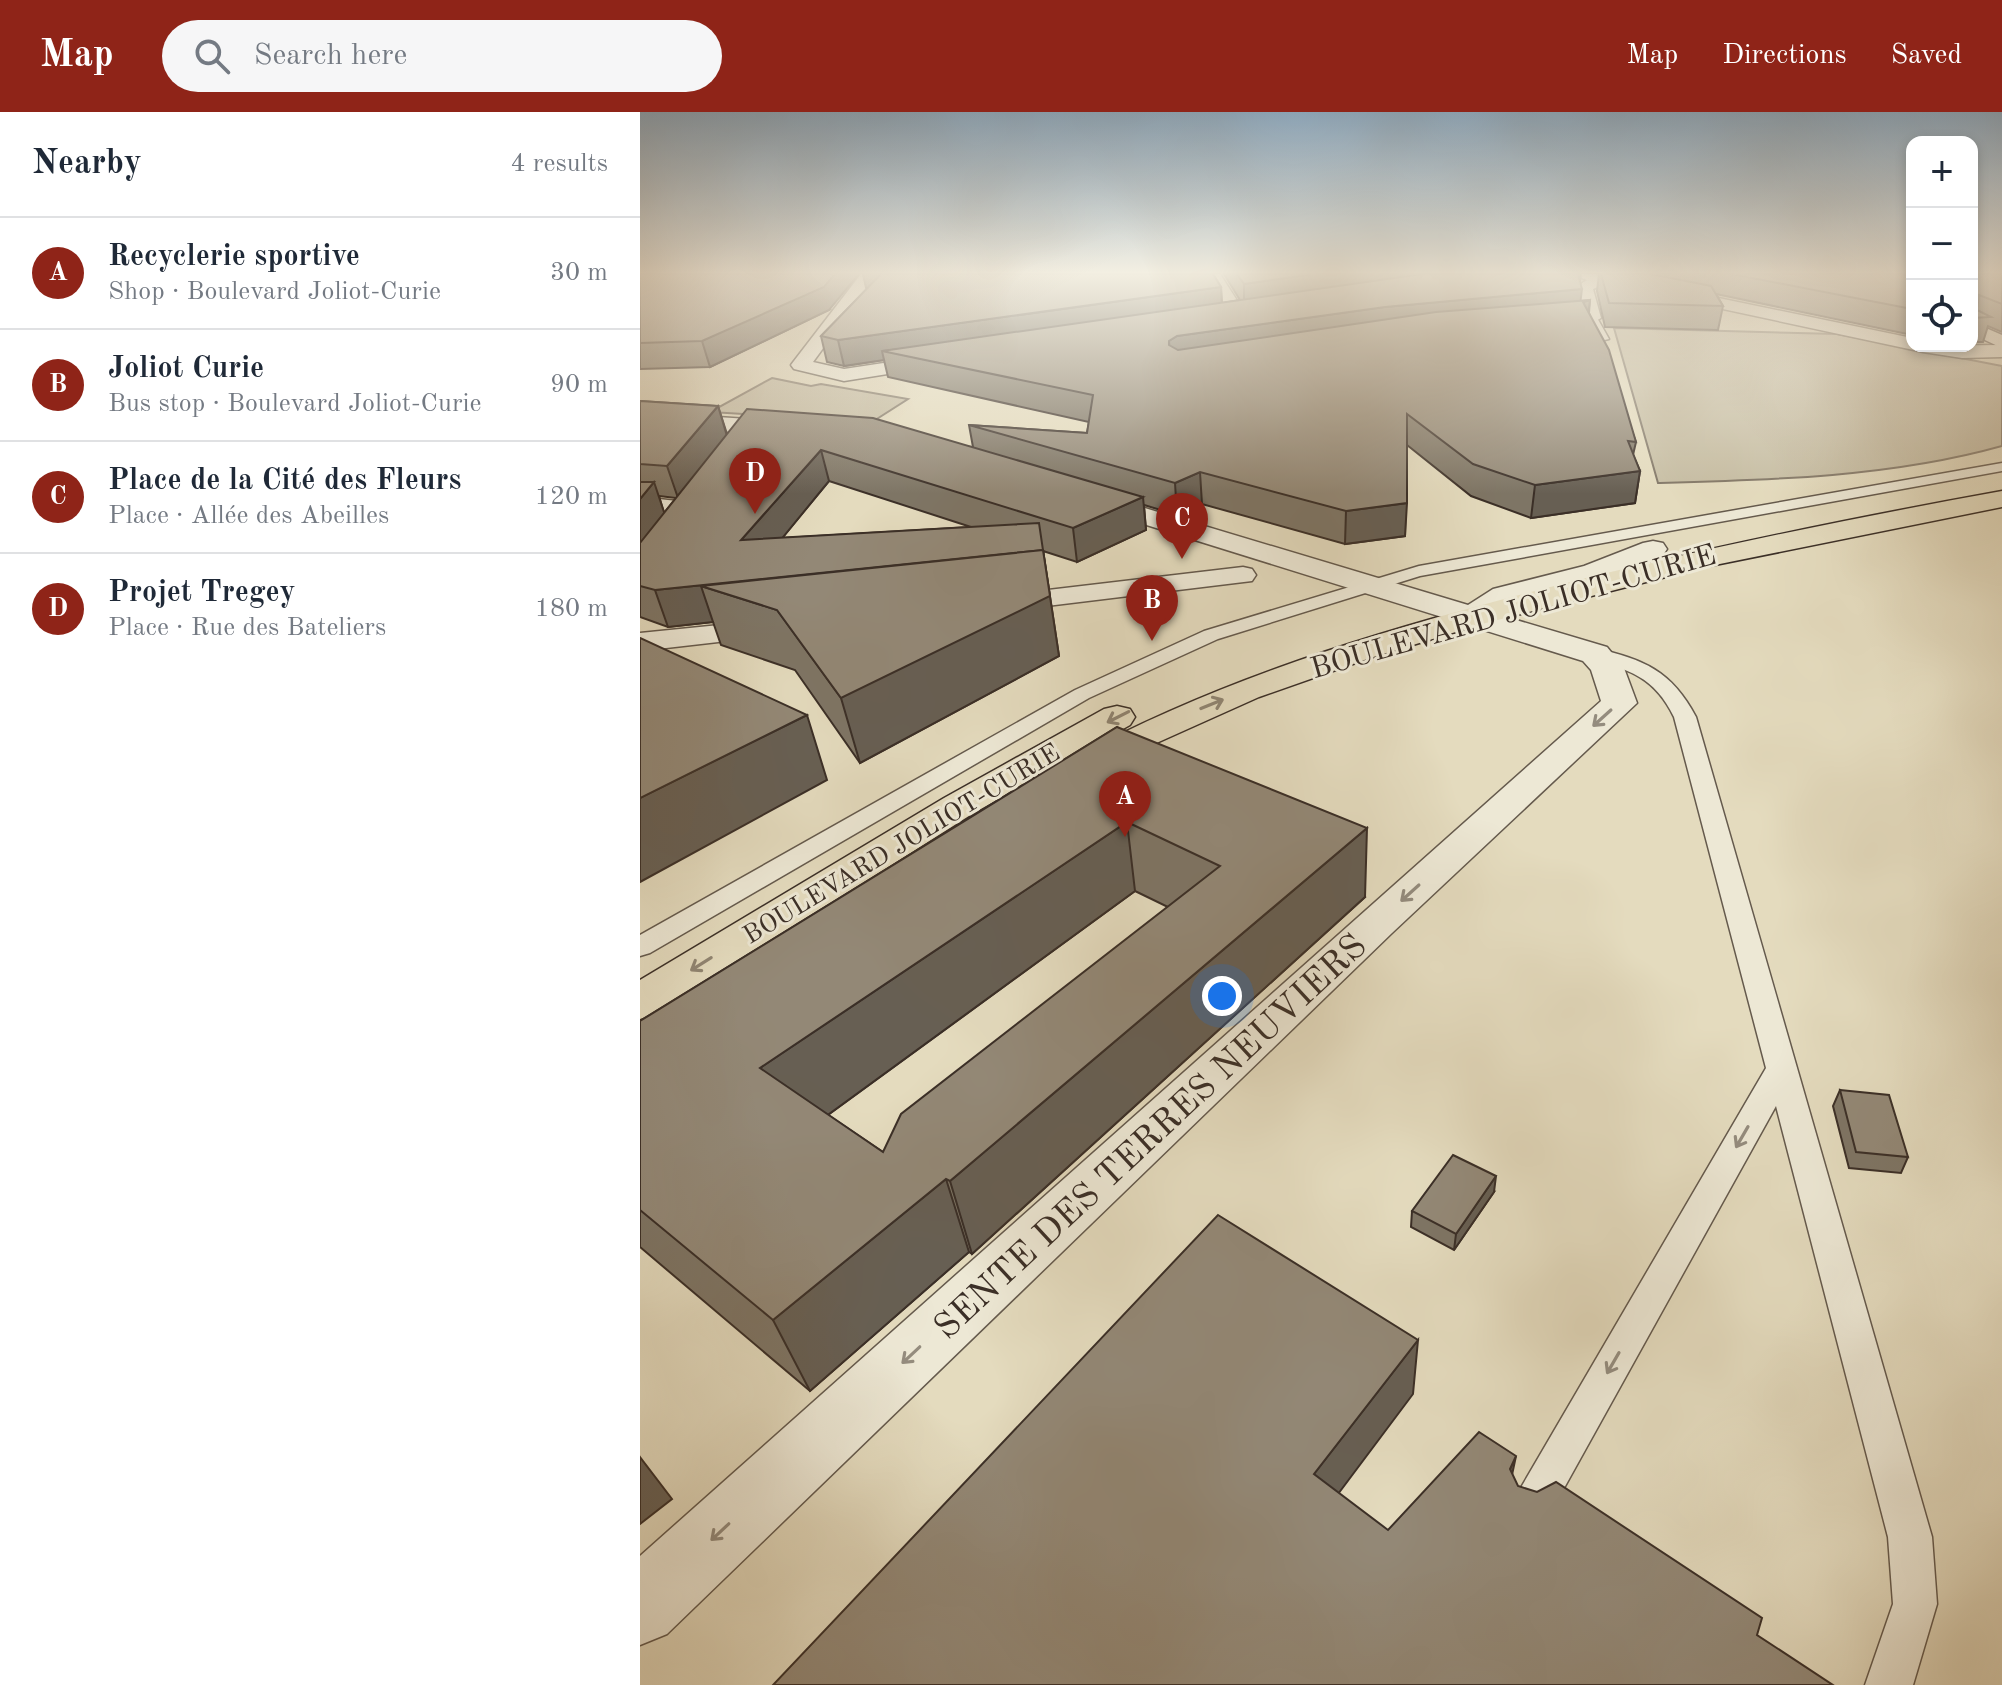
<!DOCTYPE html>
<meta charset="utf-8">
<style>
:root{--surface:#fff;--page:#f6f6f7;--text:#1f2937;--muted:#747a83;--line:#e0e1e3;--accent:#8f2418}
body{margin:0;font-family:"Old Standard TT",serif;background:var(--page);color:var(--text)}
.controls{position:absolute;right:24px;top:24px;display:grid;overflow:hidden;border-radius:16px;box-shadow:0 4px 12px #0003}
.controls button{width:72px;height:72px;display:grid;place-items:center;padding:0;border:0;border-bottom:2px solid var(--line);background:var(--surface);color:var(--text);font:40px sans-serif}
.you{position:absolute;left:582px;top:884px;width:28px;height:28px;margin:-20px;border:6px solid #fff;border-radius:50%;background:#1a73e8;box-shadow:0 0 0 12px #1a73e833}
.badge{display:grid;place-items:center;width:52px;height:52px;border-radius:50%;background:var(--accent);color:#fff;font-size:26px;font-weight:700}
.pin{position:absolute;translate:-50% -66px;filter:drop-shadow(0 2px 4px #0008)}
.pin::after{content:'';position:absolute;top:42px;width:28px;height:24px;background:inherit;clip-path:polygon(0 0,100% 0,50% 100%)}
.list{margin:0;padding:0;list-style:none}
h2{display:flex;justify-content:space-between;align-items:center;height:104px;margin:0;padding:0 32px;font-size:34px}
h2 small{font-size:26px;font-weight:400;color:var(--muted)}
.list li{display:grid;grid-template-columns:52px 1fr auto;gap:24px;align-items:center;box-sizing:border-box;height:112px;padding:0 32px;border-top:2px solid var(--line)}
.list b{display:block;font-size:30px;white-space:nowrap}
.list p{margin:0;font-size:26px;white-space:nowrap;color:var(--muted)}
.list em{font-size:26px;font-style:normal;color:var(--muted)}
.icon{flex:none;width:44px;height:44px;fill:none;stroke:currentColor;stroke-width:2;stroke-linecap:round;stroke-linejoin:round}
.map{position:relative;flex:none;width:1362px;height:1573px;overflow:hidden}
header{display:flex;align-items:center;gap:48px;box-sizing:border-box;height:112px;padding:0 40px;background:var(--accent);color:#fff}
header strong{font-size:38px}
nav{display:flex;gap:44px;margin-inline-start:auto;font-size:28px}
.search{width:560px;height:72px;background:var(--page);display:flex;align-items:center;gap:20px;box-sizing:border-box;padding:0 28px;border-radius:44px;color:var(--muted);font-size:30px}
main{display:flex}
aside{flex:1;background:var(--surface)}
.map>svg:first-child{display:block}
.green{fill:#c7bea4;stroke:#817666;stroke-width:2}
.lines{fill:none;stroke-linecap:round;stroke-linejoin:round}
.service-casing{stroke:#655a4d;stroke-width:3}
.pedestrian-casing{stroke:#655a4d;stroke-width:3}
.minor-casing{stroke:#655a4d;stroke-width:3}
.secondary-casing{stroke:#3b2f27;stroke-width:3}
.primary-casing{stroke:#3b2f27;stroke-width:3}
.service{fill:#ede8d5;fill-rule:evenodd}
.pedestrian{fill:#ede8d5;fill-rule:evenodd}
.minor{fill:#ede8d5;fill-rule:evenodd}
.secondary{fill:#ede8d5;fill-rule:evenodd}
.primary{fill:#e4dbbe;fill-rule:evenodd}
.wall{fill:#7e7565;stroke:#3b2f27;stroke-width:2;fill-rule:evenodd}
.shaded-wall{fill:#675f53;stroke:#3b2f27;stroke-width:2}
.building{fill:#938876;stroke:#3b2f27;stroke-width:2;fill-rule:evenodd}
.oneway{stroke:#908572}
.oneway2{stroke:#948c7e}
.labels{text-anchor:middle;stroke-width:6;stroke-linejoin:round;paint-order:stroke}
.far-street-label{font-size:26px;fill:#3b2f27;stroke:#ede8d5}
.street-label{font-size:30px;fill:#3b2f27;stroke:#ede8d5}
.near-street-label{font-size:36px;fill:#3b2f27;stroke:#ede8d5}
</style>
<header>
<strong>Map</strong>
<div class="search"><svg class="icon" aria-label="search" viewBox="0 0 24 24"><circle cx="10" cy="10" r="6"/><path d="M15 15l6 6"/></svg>Search here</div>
<nav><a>Map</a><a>Directions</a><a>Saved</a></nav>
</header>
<main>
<aside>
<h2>Nearby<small>4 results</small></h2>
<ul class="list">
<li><span class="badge">A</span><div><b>Recyclerie sportive</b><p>Shop · Boulevard Joliot-Curie</p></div><em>30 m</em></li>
<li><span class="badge">B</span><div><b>Joliot Curie</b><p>Bus stop · Boulevard Joliot-Curie</p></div><em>90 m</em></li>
<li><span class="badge">C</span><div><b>Place de la Cité des Fleurs</b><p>Place · Allée des Abeilles</p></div><em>120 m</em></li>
<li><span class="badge">D</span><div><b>Projet Tregey</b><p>Place · Rue des Bateliers</p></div><em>180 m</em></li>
</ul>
</aside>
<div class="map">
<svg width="1362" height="1573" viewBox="0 0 1362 1573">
<rect width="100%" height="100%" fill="#e4dbbe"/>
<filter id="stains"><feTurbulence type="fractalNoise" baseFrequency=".0025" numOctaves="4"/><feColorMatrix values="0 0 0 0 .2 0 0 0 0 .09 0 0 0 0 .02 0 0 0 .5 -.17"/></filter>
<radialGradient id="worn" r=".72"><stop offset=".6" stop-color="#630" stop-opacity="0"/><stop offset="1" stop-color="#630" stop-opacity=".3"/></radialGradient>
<!-- green -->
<g class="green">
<path d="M974,216L1197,222L1362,254V334C1252,365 1132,368 1018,371Z"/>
<path d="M132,266L171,274L181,272L268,287L232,310L70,300Z"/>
</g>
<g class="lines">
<defs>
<g id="service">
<path d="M919,204H956L969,227L960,229L949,209H923L919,208Z"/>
<path d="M1362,351V359L780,464L578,527L449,586L10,841L0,844V823L435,578L564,519L779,454Z"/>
<path d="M955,536C1004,548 1031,558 1056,605L1292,1425L1297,1492L1273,1573H1225L1253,1492L1248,1425L1136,994L898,1423L883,1429L868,1423L862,1408L1126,956L1034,605C1014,564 989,558 948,546L945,542L948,538Z"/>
</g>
<g id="pedestrian">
<path d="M0,385L56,391L60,396L56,401L0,399Z"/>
<path d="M603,455L612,457L616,463L612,469L357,500L347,498L343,492L347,486L357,484Z"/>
<path d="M130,508L140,511L144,517L140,523L0,539V521Z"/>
</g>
<g id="minor">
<path d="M221,162H237L173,250L204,257L303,242L310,244L313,248L310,252L204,269L154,257L151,253L154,249Z"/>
<path d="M564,162H580L607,204L604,208H592Z"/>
<path d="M932,162H963L1272,226V234L1362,233V245L1322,246L1283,240L966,172L953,177L961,206L952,211L943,206L936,175L947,168Z"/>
<path d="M0,300L153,310L161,312L164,317L161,322L153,324L0,314Z"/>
<path d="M448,379L828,493L853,477L944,454L1003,431L1013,429L1023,431L1027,437L1023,443L964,466L875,489L856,502L967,535L984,556L997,591L752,821L27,1522L0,1533V1444L961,589L951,558L943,549L439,392L435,387L439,382Z"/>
</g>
<path id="secondary" d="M1332,210L1362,223V236L1332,222Z"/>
<g id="primary">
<path d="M1362,379V395L1065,455L842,512L730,546L619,585L512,633L460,662L447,665L434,662L428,654L434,646C567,574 707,529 853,490C1021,445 1191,410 1362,379Z"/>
<path d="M477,594L490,597L495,605L490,613L332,702L17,902L0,907V868L304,686L464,597Z"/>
</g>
</defs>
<!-- service casing -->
<use href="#service" class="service-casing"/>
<!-- pedestrian casing -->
<use href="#pedestrian" class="pedestrian-casing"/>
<!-- minor casing -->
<use href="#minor" class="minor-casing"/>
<!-- secondary casing -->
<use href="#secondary" class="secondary-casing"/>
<!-- primary casing -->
<use href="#primary" class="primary-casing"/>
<!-- service -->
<use href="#service" class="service"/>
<!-- pedestrian -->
<use href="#pedestrian" class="pedestrian"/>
<!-- minor -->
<use href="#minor" class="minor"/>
<!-- secondary -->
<use href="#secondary" class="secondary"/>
<!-- primary -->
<use href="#primary" class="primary"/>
</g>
<!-- wall -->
<g class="wall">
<path d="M0,162L189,198L70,255L0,257Z"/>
<path d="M223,162H573L581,175L582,191L600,188L584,162H941L940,169V189L950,188L949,201L996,330L993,343L1000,359L995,391L891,406L831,384L767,333L765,424L705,432L562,392L537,403L504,393L506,418L437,450L403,439L419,544L220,651L155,558L81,533L73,510L28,515L0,505V289L78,294L87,322L333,335L329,313L447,321L449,310L248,265L244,248L204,254L187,250L181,224L227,177ZM189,369L331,415L142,426ZM19,384L36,386L24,401Z"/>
<path d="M959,162H1272V223L1076,182L1083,194L1078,218L965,215L957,179Z"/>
<path d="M1332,162H1362V220L1348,214L1343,230H1332Z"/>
<path d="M477,615L725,785L332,1142L329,1140L170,1279L0,1135V909ZM495,779L528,795L243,1040L188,1003Z"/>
<path d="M1200,978L1268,1045L1261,1061L1209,1056L1193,994Z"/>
<path d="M854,1080L814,1138L771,1115L772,1099Z"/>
</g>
<!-- shaded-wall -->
<g class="shaded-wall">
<path d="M195,162H219L189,198L70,255L62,229Z"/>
<path d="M223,162H266L227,180Z"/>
<path d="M673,162H824L604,195V172Z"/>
<path d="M581,175L582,198L242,239L244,248L204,254L198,228Z"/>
<path d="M942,177L939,201L531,254L529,229L537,224L745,195Z"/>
<path d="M950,188L947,212L943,190Z"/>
<path d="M78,294L87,324L38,386L27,354Z"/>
<path d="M181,338L189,369L112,463L101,428Z"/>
<path d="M1000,359L995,391L891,406L895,373Z"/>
<path d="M560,360L562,392L537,403L535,371Z"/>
<path d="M14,370L25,403L0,435V387Z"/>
<path d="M503,385L506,418L437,450L433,416Z"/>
<path d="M767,391L765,424L705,432L706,399Z"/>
<path d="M403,438L419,544L220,651L201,586L137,498L61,474L73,510L28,515L15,478Z"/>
<path d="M167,603L187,668L0,770V686Z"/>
<path d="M487,710L495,779L152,1029L120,956Z"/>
<path d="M727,716L725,785L332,1142L310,1069Z"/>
<path d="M856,1064L854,1080L814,1138L816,1122Z"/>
<path d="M306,1067L329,1140L170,1279L133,1208Z"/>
<path d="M778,1228L773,1282L674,1414V1362Z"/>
<path d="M876,1344L865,1396L870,1357Z"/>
<path d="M0,1345L32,1387L0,1412Z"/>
</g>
<!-- building -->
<g class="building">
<path d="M0,162H195L184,175L62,229L0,231Z"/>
<path d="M241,162H573L581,175L198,228L181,224Z"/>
<path d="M597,162H673L604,172Z"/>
<path d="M782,162H938L942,177L745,195L537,224L529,229V233L538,238L796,200L950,188L943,190L969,238L996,330L988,329L1000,359L895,373L833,352L767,302V391L706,399L560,360L535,371L329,313L447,321L453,283L242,239Z"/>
<path d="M961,162H1011L1071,174L1083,194L969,191Z"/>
<path d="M1091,162H1264L1272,166V197Z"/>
<path d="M1332,162H1362V192L1339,183L1337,198L1351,205L1332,206Z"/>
<path d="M0,289L78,294L27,354L0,352Z"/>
<path d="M107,297L233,306L503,385L433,416L181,338L101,428L399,411L403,438L15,478L0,474V431Z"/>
<path d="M0,370H14L0,387Z"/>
<path d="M403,438L410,484L201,586L137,498L61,474Z"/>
<path d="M0,526L167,603L0,686Z"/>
<path d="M477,615L727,716L310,1069L306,1067L133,1208L0,1098V909ZM487,710L580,754L261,1002L243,1040L120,956Z"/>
<path d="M1200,978L1249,983L1268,1045L1216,1040Z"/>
<path d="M813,1043L856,1064L816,1122L772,1099Z"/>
<path d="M578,1103L778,1228L674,1362L748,1418L839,1320L876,1344L870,1357L878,1374L897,1380L916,1370L1122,1506L1117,1523L1193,1573H133Z"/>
</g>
<!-- one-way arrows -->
<defs><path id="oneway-shaft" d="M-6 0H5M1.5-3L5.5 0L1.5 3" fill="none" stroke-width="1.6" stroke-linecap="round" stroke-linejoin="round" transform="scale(2)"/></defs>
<g class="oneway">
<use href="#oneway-shaft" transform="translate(572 592) rotate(-22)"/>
<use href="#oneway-shaft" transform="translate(478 605) rotate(153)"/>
<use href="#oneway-shaft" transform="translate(61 852) rotate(148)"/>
</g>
<g class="oneway2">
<use href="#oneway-shaft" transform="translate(962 606) rotate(138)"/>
<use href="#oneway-shaft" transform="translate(770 781) rotate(138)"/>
<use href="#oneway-shaft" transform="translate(1102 1025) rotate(120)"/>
<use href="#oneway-shaft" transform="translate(271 1243) rotate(137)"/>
<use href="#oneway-shaft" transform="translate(973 1251) rotate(120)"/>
<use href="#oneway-shaft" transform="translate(80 1420) rotate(137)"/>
</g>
<!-- sky -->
<linearGradient id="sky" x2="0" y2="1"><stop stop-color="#8facc3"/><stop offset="0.42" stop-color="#f3efe2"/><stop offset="1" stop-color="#f3efe2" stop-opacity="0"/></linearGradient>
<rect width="1362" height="382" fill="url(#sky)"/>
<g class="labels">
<!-- far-street labels -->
<g class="far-street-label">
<text transform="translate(261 731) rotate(-31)" y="9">BOULEVARD JOLIOT-CURIE</text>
</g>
<!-- street labels -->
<g class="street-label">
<text transform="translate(873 499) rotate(-16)" y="10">BOULEVARD JOLIOT-CURIE</text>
</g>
<!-- near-street labels -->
<g class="near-street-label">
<text transform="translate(509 1023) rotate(-43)" y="13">SENTE DES TERRES NEUVIERS</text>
</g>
</g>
<rect width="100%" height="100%" filter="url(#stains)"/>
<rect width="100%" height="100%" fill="url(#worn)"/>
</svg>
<div class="controls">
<button>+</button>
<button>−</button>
<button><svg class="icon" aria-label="locate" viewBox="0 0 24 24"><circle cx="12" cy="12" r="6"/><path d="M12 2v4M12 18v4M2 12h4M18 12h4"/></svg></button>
</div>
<div class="you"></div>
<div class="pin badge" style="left:485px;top:725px">A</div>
<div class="pin badge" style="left:512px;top:529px">B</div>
<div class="pin badge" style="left:542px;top:447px">C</div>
<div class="pin badge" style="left:115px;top:402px">D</div>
</div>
</main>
